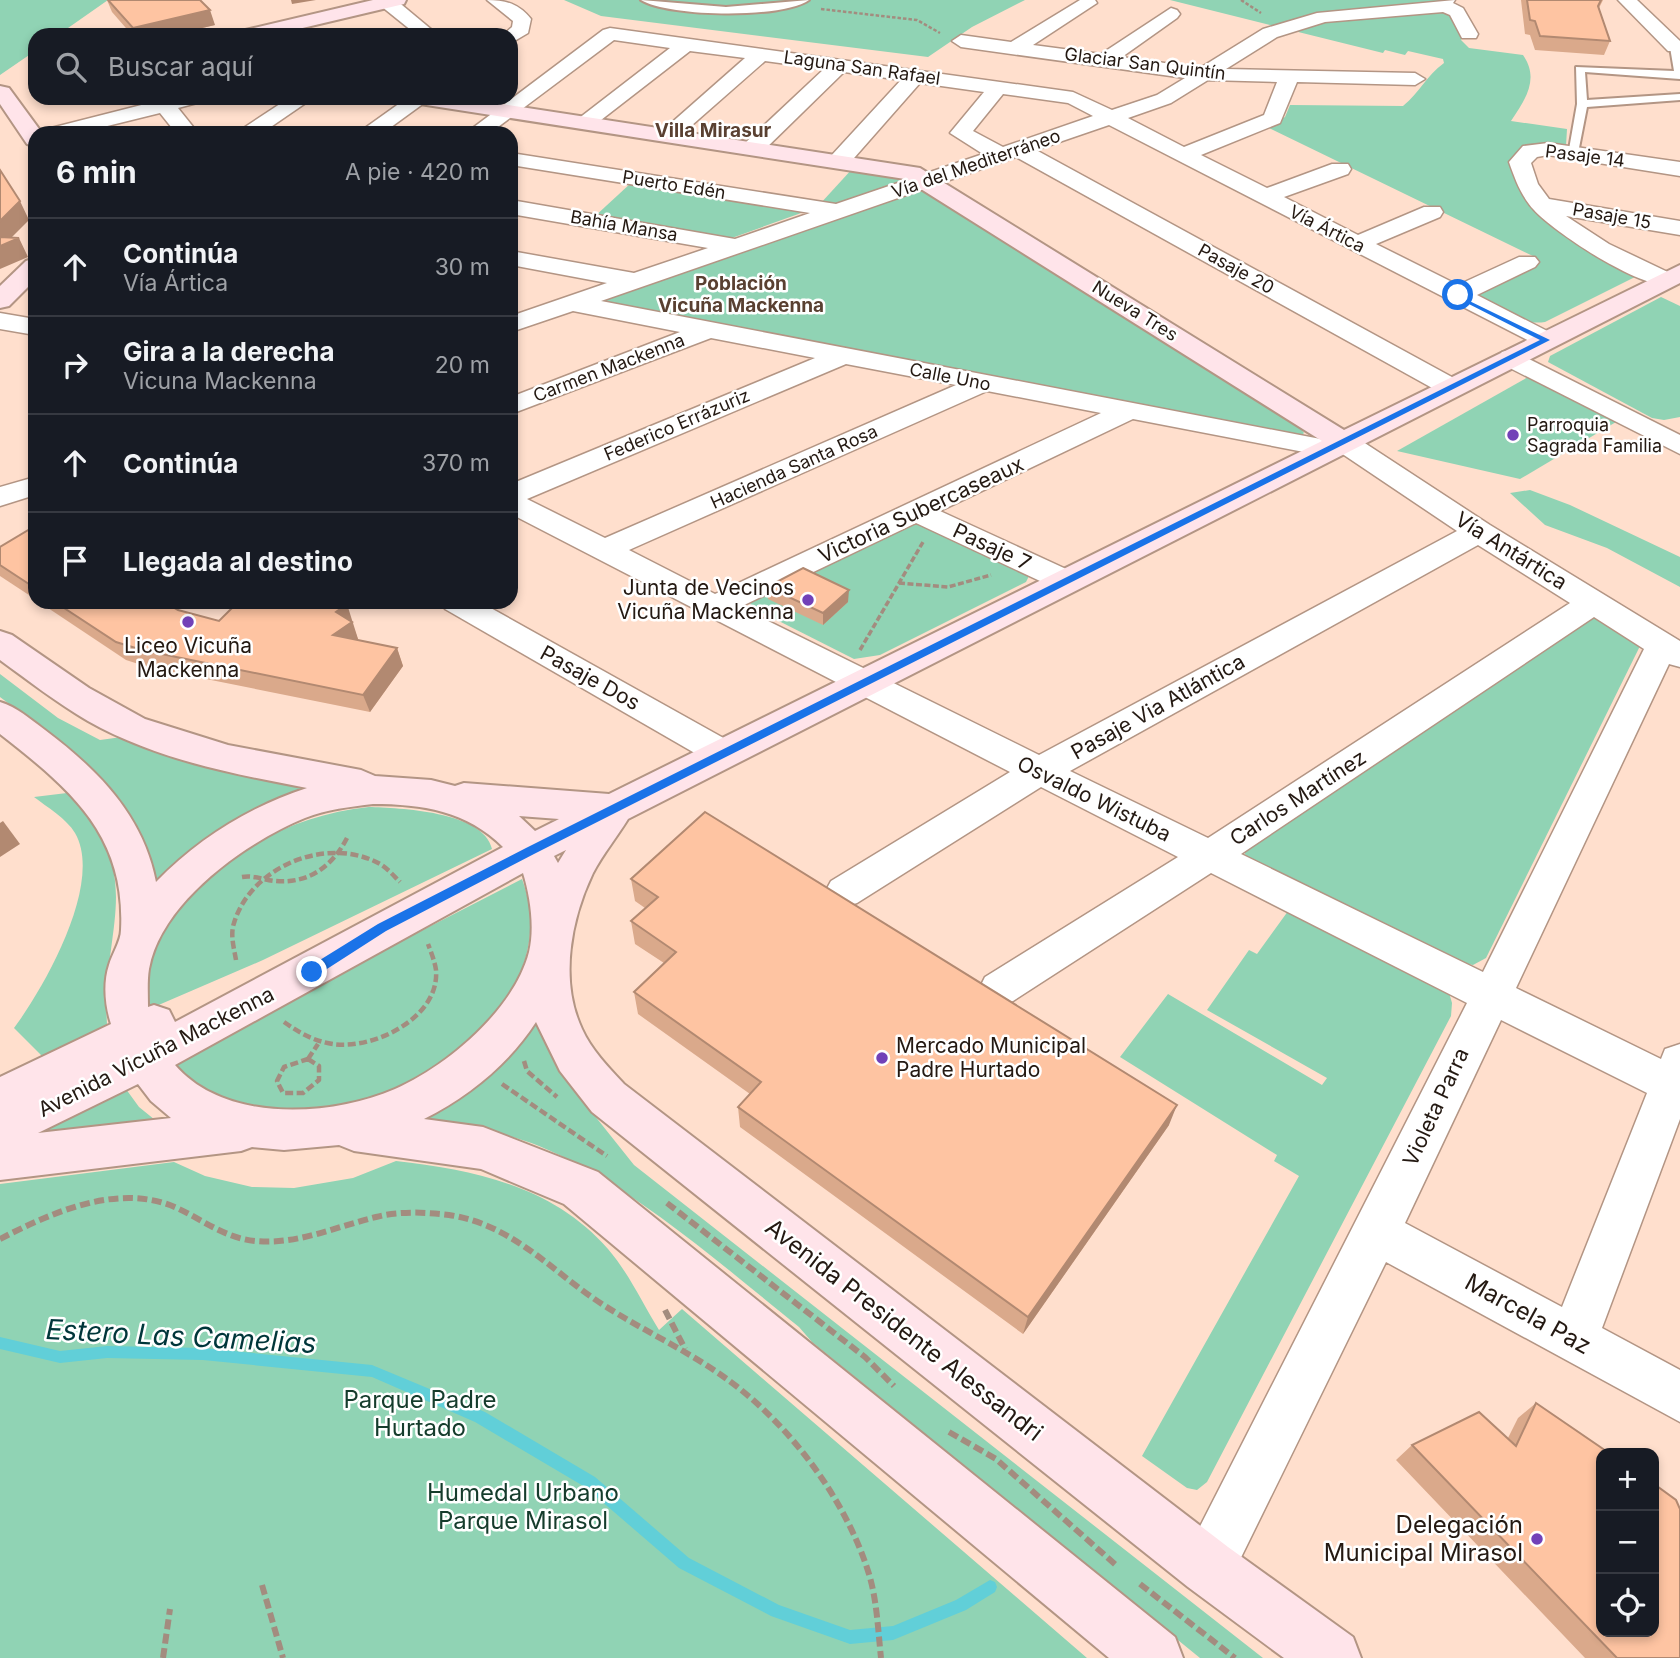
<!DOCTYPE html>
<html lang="es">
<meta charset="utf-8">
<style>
:root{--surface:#171b24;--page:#242831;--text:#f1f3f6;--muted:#9ea1a6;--line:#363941}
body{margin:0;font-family:Inter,sans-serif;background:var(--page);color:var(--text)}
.controls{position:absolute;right:21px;bottom:21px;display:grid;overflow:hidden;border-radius:14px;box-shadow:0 4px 10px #0003}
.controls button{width:63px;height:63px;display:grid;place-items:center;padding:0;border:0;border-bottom:2px solid var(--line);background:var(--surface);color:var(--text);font:35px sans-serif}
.stop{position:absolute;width:21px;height:21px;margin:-16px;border:5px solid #1a73e8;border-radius:50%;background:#fff}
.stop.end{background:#1a73e8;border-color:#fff;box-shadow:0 2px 7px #0008}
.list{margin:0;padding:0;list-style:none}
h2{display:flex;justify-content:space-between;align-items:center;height:91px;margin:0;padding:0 28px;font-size:30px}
h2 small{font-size:23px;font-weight:400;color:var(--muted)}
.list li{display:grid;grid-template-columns:46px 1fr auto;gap:21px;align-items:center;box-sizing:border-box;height:98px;padding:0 28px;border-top:2px solid var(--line)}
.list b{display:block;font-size:26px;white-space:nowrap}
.list p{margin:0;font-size:23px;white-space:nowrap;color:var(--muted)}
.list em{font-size:23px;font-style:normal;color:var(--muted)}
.icon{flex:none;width:38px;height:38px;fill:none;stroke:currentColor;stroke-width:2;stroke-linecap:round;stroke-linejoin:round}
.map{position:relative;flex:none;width:1680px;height:1658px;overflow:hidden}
.search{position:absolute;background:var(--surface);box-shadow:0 4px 10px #0003;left:28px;top:28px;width:490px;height:77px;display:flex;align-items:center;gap:18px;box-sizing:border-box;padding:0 24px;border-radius:21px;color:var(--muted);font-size:26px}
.panel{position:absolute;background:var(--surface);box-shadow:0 4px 10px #0003;left:28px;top:126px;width:490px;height:483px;border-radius:21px}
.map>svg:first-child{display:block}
.green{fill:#90d3b4}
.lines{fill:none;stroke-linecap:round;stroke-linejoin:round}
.stream{fill:#61cfd8;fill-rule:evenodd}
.lane-casing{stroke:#b39584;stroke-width:4}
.street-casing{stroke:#b39584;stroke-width:3}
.secondary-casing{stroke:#b39584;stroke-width:4}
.path-far3{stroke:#a38c7f;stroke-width:2.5;stroke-dasharray:3.5 2;stroke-linecap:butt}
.path-far2{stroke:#a38c7f;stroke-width:3.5;stroke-dasharray:6 2.5;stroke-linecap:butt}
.path-far1{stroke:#a38c7f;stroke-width:4.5;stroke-dasharray:8 3.5;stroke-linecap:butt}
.path{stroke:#a38c7f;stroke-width:6;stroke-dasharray:10 4.5;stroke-linecap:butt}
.lane{fill:#fff;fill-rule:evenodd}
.street{fill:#fff;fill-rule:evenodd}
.secondary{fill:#ffe4ea;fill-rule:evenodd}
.wall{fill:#daa98b}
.shaded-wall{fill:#b28971}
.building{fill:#fec4a2;stroke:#b28971;stroke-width:2}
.route{fill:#1a73e8}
.poi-dot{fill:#7241b8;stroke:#fff;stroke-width:2.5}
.labels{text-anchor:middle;stroke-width:5;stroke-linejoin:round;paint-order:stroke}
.far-street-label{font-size:18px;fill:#241912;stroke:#fff}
.far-poi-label{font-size:18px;fill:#241912;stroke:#fff;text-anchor:start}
.far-neighbourhood-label{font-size:19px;font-weight:bold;fill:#594031;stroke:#fff}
.street-label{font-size:21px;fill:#241912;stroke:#fff}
.poi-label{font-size:21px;fill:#241912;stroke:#fff;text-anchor:end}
.near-street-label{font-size:24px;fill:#241912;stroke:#fff}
.near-park-label{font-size:24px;fill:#153c2c;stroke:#fff}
.near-poi-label{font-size:24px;fill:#241912;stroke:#fff;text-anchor:end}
.near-water-label{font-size:28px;font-style:italic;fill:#00363a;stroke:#fff}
</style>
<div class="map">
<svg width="1680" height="1658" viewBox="0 0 1680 1658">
<rect width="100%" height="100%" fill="#ffdfcd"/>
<!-- green -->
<g class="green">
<path d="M0,0H108L58,35H35V51L0,75Z"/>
<path d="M564,0H1025L972,27L928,57L601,16Z"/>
<path d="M1170,0H1442L1451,10L1463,35L1461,40L1469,48L1523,55C1540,79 1525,100 1511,121L1567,129L1566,146L1534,144L1516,153L1520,178L1637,276L1545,322C1519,326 1497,308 1475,297L1474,291L1537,258L1267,127L1285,117L1290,105L1403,106C1420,92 1426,76 1444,63L1443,59L1408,51L1405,55L1385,50L1383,53Z"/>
<path d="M853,168L906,179L835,205L820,204Z"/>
<path d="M631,183L803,210L804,212L729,239L593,218Z"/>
<path d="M914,190L927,192L1298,425L1304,433L1300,437L597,304V300Z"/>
<path d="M1661,297L1680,306V417L1664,420L1652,418L1548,362L1550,356Z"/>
<path d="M1528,377H1534L1616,422L1520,479L1397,451Z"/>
<path d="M1530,490L1570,505L1680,557V587L1607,548L1545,525L1510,493Z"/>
<path d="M918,521L1029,572V576L1026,582L880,655L854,659L751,607L750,599Z"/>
<path d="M1585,615L1603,616L1640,646L1486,958L1473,965L1457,962L1246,857L1243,847Z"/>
<path d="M0,674L58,718L100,740L122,737L327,787L153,888C146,792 70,750 0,697Z"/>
<path d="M67,793C150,876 101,926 107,1024L102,1030L45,1059L14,1028C44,988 104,883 75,833C67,819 47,807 34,797Z"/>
<path d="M369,807C398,808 484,811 492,849L263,960L147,1010C147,994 145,972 149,957C155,938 168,921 180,907C228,850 294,815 369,807Z"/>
<path d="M522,879C567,999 420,1101 316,1115C303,1117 234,1108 221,1104C206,1099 181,1072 168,1061Z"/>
<path d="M1291,907L1448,989L1452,1003L1451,1016L1207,1482L1197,1490L1187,1488L1142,1456L1299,1176L1274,1161L1277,1155L1120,1057L1168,994L1322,1085L1327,1078L1207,1010L1249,950L1257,954Z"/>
<path d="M537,1017L552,1055L567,1081L634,1165L1263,1658H1200L812,1342L799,1327C723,1266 628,1182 539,1146C499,1130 455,1127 413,1121Z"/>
<path d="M123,1085L139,1107L160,1124L26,1136Z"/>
<path d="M396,1161C474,1170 553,1186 608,1249C628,1272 643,1304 659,1330L682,1309L1087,1658H0V1184L174,1162L205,1176L252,1187L294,1188L353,1178Z"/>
</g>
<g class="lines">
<!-- stream -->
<path class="stream" d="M0,1337L60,1351L107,1346L203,1348L372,1365L485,1412L595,1477L689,1558L779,1605L850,1630L893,1626L956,1600L990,1580L995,1582L997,1587L995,1592L966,1610L893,1640L850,1644L771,1616L679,1568L585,1487L475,1422L372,1377L203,1360L107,1358L60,1363L0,1349Z"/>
<defs>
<g id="lane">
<path d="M641,0L726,7L809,0C783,19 668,17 641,0Z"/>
<path d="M1675,44L1680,45V79L1585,72L1587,100L1680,94V100L1587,107L1578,153L1568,155L1577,104L1576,67L1674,71L1670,47Z"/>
</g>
<g id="street">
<path d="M379,0H396L438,35H417L381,6Z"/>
<path d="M487,0C506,0 519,4 531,19L528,33L511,43V35H503L512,27L513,21Z"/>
<path d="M1080,0H1095L1097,3L1033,45L1101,54L1171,8L1177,10L1180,14L1177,18L1122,57L1200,68L1263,29L1317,13L1455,0L1453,3L1463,8L1478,34L1476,38H1462L1450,15L1443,12L1325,22L1277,37L1226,69L1415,73L1425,79L1415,85L1297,82L1280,123L1201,155L1267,188L1332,164H1348L1351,169L1348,174L1284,197L1358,235L1424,207H1440L1443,212L1440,217L1376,244L1458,285L1519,257H1535L1539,262L1535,267L1477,295L1555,335L1559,340L1555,345H1537L1109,125L1036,150L1461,382L1465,388L1461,394H1443L1016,157L601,301L1331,441L1334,436L1344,434L1354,436L1490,525L1680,641V667L1669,664L1516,988L1661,1059L1665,1049L1680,1044V1119L1602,1328L1680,1370V1422L1386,1262L1227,1586L1208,1594L1189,1586L1181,1567L1189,1548L1467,1003L1211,873L1013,1001L999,1006L985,1001L979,989L985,977L1178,857L1041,787L857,903L844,907L831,903L825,892L831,881L1010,772L511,514V484L815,358L711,338L511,414V397L680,332L573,311L511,332V316L607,283L511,265V251L634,273L708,248L511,214V200L735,239L810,213L511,165V153L836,204L983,154L950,133L984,92L920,83L847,166L839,168L828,161L831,156L901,80L844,72L760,154H744L741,149L744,144L824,69L765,61L675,140H661L657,136L661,132L745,58L690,51L592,127H578L575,123L578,119L670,48L614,40L490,133H466L603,30L610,28L1073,92L1112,110L1157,95L1185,78L961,47L952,41L961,35L1011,42ZM1208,80L1277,82L1264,115L1184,147L1128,118L1171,103ZM1003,94L1068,103L1093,116L1003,147L973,131ZM846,364L956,385L605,538L527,499ZM987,391L1101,413L715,594L629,550ZM1133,419L1330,457L1341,453L1457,531L1039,755L740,607L916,523L1055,588L1066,591L1077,588L1082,581L1077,574L940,511ZM1478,545L1570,603L1208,838L1070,771ZM1594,617L1644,649L1483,972L1241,854ZM1501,1020L1647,1093L1562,1307L1405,1223Z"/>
<path d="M1618,0H1637L1680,41V51H1668Z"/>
<path d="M204,98L201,102L178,108L198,133H176L160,113L79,133H43L47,129L165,99Z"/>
<path d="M289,98H313L262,133H236Z"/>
<path d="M407,98H431L383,133H358Z"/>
<path d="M1548,143L1680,162V176L1548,155L1537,157L1531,163L1538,184L1549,199L1680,221V235L1566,216L1609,244L1674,275L1677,280L1674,285C1644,292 1555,233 1534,210C1521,196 1515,179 1509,162L1523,146Z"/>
<path d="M0,313L35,319V335L0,329Z"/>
<path d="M1511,350L1680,435V454L1502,364L1498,358L1502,352Z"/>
<path d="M35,477V495L0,506V487Z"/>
<path d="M440,602H480L736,745L742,754L736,763L724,767L712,763L445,609Z"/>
</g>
<g id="secondary">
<path d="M373,0H406L404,4L273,35H238L241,31Z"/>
<path d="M0,86L9,88L42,133H35V146L27,144L0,104Z"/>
<path d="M409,98H462L920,168L1344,430L1680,265V283L628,819C617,837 603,854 593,873C571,919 559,980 582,1029C591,1049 608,1067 624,1084L1228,1547L1353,1637L1361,1658H1284L1188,1587L592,1112L560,1071L536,1022C508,1065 469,1096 424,1119L483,1127L598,1172L1175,1637L1183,1658H1109L564,1204L481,1169L354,1151L339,1145L284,1150L252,1147L241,1151L0,1180V1077L111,1024C105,1006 103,983 109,965C112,954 121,941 121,930C126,834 69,788 0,734V702C17,707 30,719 45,730C98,770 143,815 156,882C199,838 249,807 307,788C233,774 155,759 88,721C57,703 29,681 0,660V631L12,635L89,688L145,719L228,745L361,770L375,776L431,780L455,786L464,783L609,794L1322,441L905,179L420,104ZM373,804C422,804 467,811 503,847L175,1022L169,1010L154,1005L148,1007C148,995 147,981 149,969C161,902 246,842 305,818C327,809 350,807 373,804ZM519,816L559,819L535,831ZM566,850L558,863L554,856ZM523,873C530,896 535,927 529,952C514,1010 447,1066 395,1089C330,1117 225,1123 175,1065ZM138,1084L151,1101L171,1118L38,1133Z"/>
<path d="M35,258V280L9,306L0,308V286L26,261Z"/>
</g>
</defs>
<!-- lane casing -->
<use href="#lane" class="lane-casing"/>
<!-- street casing -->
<use href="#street" class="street-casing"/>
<!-- secondary casing -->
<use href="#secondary" class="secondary-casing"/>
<!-- path-far3 -->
<g class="path-far3">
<path d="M1241,0L1261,13"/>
<path d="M821,9L917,20L940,33"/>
</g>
<!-- path-far2 -->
<g class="path-far2">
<path d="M899,583L948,587L991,575"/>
<path d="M860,650L923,542"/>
</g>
<!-- path-far1 -->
<g class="path-far1">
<path d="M242,877C254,875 264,880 275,881C308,884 332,867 347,838"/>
<path d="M236,960C234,948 230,935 234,923C251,866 328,835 380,864C387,868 394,876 400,882"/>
<path d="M284,1022C300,1033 313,1041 333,1044C373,1050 440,1018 436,970C435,962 431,952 428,944"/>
<path d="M308,1059L319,1066V1080L303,1093H283L277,1081L284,1067Z"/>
<path d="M308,1059L318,1044"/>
<path d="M524,1061L527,1071L557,1097"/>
<path d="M502,1084L607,1156"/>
</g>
<!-- path -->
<g class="path">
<path d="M667,1203L865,1357L894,1386"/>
<path d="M0,1239C53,1212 119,1182 177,1208C203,1220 225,1238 255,1241C297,1245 335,1227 376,1217C399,1211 424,1212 449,1215C509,1224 546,1265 593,1298C635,1327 682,1347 724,1377C788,1422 846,1499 869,1574C877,1601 878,1630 881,1658"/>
<path d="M665,1310L685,1349"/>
<path d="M949,1432L996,1459L1116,1565"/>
<path d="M1140,1584L1235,1658"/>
<path d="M262,1585L283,1658"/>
<path d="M163,1658L170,1609"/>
</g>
<!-- lane -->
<use href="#lane" class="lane"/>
<!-- street -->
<use href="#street" class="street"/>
<!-- secondary -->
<use href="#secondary" class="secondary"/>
</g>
<!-- wall -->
<g class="wall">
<path d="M107,0H108L215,25L172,35H132L112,12Z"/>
<path d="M1521,0H1603L1599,8L1610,41L1604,55L1535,50L1530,35L1525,34Z"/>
<path d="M35,526V599L0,576V547Z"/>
<path d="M767,587L848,602L823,625L768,599Z"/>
<path d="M39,602H164L178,610L219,621L354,622L352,623L358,639V640L397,648L403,666L370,712L151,668L126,660Z"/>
<path d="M631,879L1169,1125L1023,1334L740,1127L738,1107L750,1094L638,1014L634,992L664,963L635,944L631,921L645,908L635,901Z"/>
<path d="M1536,1403L1680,1658H1585L1396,1460L1412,1445L1508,1438L1518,1418Z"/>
</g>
<!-- shaded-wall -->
<g class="shaded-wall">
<path d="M291,0H316L292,4Z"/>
<path d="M210,10L215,25L172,35H136L133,28Z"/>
<path d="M20,201L29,220L5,244L19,238L28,257L0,269V221Z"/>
<path d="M849,590L848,602L823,625V613Z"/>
<path d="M347,604L358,639L340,653L333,635L336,612Z"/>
<path d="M397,648L403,666L370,712L363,695Z"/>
<path d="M3,821L20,844L0,857V823Z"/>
<path d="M1177,1105L1169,1125L1023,1334L1028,1317Z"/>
</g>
<!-- building -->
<g class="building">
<path d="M108,0H200L210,10L133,28Z"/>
<path d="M1527,0H1601L1598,6L1610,41L1540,36L1535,21L1530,20Z"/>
<path d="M0,170L20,201L0,221Z"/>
<path d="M0,237L19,238L0,246Z"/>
<path d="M35,526V588L0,565V547Z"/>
<path d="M803,568L849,590L823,613L767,587Z"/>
<path d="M55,602H164L178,610L219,621L234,606L240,602H344L347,604L336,612L352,622L333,635L397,648L363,695L142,650L116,642Z"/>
<path d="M705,812L1177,1105L1028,1317L738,1107L761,1082L634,992L676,952L631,921L658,897L631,879Z"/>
<path d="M1536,1403L1609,1453H1601V1632H1654V1484L1676,1500L1680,1509V1658H1617L1412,1445L1479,1412L1516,1446Z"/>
</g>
<!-- route -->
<path class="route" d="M1455,294L1550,340L534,854L386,931L316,976H307V968L378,924L526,848L1540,340L1455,297Z"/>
<!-- markers -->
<g class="poi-dot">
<circle cx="1513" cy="435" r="7"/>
<circle cx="808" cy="600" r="7"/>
<circle cx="188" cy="622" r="7"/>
<circle cx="882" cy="1058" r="7"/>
<circle cx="1537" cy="1539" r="7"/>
</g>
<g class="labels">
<!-- far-street labels -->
<g class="far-street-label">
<text transform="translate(1145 64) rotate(7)" y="6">Glaciar San Quintín</text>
<text transform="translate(862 68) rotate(8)" y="6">Laguna San Rafael</text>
<text transform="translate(1585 156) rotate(7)" y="6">Pasaje 14</text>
<text transform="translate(976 164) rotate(-19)" y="6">Vía del Mediterráneo</text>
<text transform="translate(674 185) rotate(9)" y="6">Puerto Edén</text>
<text transform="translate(1612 216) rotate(10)" y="6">Pasaje 15</text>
<text transform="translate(624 226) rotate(10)" y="6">Bahía Mansa</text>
<text transform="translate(1327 229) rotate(27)" y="6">Vía Ártica</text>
<text transform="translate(1236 269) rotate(29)" y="6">Pasaje 20</text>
<text transform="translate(1135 311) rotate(32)" y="6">Nueva Tres</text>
<text transform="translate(609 368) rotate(-21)" y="6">Carmen Mackenna</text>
<text transform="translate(950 377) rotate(11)" y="6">Calle Uno</text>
<text transform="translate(677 425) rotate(-23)" y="6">Federico Errázuriz</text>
<text transform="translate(794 467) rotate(-24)" y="6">Hacienda Santa Rosa</text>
</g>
<!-- far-poi labels -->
<g class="far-poi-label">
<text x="1527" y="431">Parroquia<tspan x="1527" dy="21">Sagrada Familia</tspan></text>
</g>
<!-- far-neighbourhood labels -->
<g class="far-neighbourhood-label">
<text x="713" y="137">Villa Mirasur</text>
<text x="741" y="290">Población<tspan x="741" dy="22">Vicuña Mackenna</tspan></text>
</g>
<!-- street labels -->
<g class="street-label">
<text transform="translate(921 510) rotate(-25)" y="7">Victoria Subercaseaux</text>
<text transform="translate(992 547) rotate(25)" y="7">Pasaje 7</text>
<text transform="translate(1511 551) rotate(32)" y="7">Vía Antártica</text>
<text transform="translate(590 678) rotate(29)" y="7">Pasaje Dos</text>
<text transform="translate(1158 707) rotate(-29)" y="7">Pasaje Via Atlántica</text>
<text transform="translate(1298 798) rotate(-33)" y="7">Carlos Martínez</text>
<text transform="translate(1094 799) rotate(26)" y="7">Osvaldo Wistuba</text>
<text transform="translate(156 1052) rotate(-27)" y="7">Avenida Vicuña Mackenna</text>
<text transform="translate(1436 1107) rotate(-65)" y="7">Violeta Parra</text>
</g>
<!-- poi labels -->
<g class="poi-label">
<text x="794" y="595">Junta de Vecinos<tspan x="794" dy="24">Vicuña Mackenna</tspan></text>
<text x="188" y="653" text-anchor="middle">Liceo Vicuña<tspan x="188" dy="24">Mackenna</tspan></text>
<text x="896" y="1053" text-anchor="start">Mercado Municipal<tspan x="896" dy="24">Padre Hurtado</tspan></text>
</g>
<!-- near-street labels -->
<g class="near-street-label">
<text transform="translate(1528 1314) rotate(29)" y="8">Marcela Paz</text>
<text transform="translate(904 1330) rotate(38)" y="8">Avenida Presidente Alessandri</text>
</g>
<!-- near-park labels -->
<g class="near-park-label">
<text x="420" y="1408">Parque Padre<tspan x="420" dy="28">Hurtado</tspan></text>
<text x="523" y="1501">Humedal Urbano<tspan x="523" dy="28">Parque Mirasol</tspan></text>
</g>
<!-- near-poi labels -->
<g class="near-poi-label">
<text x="1523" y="1533">Delegación<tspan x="1523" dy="28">Municipal Mirasol</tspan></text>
</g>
<!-- near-water labels -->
<g class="near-water-label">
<text transform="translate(181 1336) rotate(3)" y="10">Estero Las Camelias</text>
</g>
</g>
</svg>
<div class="controls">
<button>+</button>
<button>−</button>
<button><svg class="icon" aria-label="locate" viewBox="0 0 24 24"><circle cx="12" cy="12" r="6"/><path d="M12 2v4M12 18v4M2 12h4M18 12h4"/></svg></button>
</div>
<div class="stop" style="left:1458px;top:295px"></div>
<div class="stop end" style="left:312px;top:972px"></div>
<div class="search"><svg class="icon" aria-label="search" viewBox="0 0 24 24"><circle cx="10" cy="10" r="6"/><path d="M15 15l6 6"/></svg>Buscar aquí</div>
<section class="panel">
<h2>6 min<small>A pie · 420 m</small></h2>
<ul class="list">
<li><svg class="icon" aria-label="ahead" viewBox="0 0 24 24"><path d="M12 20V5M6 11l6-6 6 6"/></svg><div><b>Continúa</b><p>Vía Ártica</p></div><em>30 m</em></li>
<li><svg class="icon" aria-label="right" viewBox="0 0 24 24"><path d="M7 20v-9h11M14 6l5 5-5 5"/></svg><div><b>Gira a la derecha</b><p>Vicuna Mackenna</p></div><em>20 m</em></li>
<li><svg class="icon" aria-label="ahead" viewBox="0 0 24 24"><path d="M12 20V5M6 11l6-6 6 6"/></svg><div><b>Continúa</b></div><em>370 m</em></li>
<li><svg class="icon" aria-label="arrive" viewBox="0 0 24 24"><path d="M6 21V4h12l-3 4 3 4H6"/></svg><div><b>Llegada al destino</b></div></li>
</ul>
</section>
</div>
